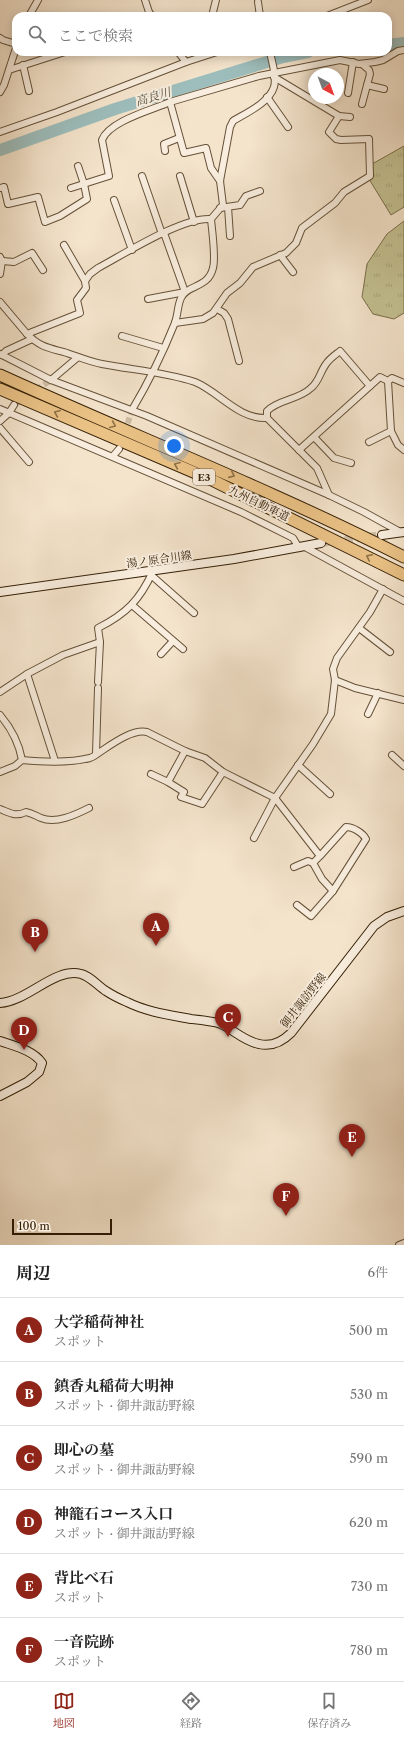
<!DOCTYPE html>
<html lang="ja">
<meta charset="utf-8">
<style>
:root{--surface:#fff;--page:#f2f2f2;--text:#222;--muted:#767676;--line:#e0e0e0;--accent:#8f2418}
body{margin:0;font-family:"Libre Caslon Text","Noto Serif JP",serif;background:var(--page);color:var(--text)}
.compass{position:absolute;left:308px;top:68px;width:36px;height:36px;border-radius:50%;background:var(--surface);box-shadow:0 2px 10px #0003;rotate:139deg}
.scale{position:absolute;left:12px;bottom:10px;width:100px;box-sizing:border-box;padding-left:4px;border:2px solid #352006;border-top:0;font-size:11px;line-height:14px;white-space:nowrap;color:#352006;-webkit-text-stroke:3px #f8edde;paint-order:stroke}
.you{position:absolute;left:174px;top:446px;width:14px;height:14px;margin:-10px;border:3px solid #fff;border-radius:50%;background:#1a73e8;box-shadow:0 0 0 6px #1a73e833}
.badge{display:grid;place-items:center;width:26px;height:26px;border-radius:50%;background:var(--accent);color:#fff;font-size:13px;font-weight:700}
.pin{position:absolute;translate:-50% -33px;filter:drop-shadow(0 1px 2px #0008)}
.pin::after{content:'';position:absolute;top:21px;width:14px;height:12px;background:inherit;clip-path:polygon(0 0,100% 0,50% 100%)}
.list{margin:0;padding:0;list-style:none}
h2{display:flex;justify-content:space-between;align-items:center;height:52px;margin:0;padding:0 16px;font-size:17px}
h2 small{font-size:13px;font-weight:400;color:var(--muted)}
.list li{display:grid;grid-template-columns:26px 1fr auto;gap:12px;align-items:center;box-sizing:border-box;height:64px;padding:0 16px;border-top:1px solid var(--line)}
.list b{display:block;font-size:15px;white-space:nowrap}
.list p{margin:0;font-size:13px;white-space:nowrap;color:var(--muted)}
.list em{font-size:13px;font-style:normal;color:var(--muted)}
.icon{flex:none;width:22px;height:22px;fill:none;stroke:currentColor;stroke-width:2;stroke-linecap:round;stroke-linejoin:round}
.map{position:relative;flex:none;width:404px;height:1245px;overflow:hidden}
.search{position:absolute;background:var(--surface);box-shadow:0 2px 10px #0003;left:12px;right:12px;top:12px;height:44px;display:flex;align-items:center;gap:10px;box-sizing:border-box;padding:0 14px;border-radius:12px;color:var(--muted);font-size:15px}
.sheet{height:436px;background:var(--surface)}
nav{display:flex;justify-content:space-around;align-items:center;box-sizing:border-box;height:56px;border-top:1px solid var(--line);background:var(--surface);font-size:11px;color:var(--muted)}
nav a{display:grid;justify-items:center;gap:2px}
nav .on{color:var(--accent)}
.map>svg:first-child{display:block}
.grass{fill:url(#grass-tufts);stroke:#7c704c}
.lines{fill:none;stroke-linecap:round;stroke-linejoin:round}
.river{stroke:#9dbebd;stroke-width:12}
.minor-tunnel{stroke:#cebda4;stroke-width:6;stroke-dasharray:6 3;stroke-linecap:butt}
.secondary-tunnel{stroke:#cebda4;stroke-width:8;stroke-dasharray:8 4;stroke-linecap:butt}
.minor-casing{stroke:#655138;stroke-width:8}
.secondary-casing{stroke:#352006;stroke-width:10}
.motorway-casing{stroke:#352006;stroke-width:13}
.minor{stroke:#f8edde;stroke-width:6}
.secondary{stroke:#f8edde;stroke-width:8}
.motorway{stroke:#eac286;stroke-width:11}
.oneway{stroke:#907146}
.labels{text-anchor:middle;stroke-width:4;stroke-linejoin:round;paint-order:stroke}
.shield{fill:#f8edde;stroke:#705e47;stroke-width:1}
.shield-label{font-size:10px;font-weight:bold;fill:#352006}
.street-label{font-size:11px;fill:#352006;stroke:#f8edde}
.water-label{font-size:12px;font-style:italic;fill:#544f3d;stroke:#f8edde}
</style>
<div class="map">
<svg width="404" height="1245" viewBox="0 0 404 1245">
<defs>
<pattern id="grass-tufts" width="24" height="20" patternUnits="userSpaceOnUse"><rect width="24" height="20" fill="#c4c192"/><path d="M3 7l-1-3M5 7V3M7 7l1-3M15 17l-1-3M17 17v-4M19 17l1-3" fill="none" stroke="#a9a67c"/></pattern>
</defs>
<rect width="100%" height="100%" fill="#f4e4cc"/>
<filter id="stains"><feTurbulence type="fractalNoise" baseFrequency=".005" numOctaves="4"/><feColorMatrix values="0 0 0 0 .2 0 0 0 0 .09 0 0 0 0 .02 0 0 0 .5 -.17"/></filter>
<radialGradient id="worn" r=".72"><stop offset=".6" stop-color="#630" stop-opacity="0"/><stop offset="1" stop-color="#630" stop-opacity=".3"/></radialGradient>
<!-- grass -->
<g class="grass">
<path d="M404,146V207L391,215L369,179L372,164Z"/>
<path d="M404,221V313L394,319L373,314L362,297L367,264L387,234Z"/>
</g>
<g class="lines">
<!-- river -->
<g class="river">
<path d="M388,45L404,43"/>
<path d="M0,150L115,109L283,57L308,52"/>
</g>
<!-- minor-tunnel -->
<g class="minor-tunnel">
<path d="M14,405L51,380"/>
<path d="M125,432L132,410"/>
</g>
<!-- secondary-tunnel -->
<path class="secondary-tunnel" d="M321,543L382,535"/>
<defs>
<g id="minor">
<path d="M145,0L149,12L152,16"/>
<path d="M258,2L260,16"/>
<path d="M29,16L38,0"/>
<path d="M212,16L216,0"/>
<path d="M327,16L368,0"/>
<path d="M0,38L3,40L16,44"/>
<path d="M178,52L186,62"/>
<path d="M362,64L369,70L370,74L362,104"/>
<path d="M23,65L29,91"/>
<path d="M9,70L65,52"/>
<path d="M274,77L339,116L350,117"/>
<path d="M367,85L384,89"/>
<path d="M0,92L4,85L16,48"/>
<path d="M348,93L353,62"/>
<path d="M267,97L288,127"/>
<path d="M0,132L57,112L186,62L217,52"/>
<path d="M165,151L164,144L179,138"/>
<path d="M142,176L162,234"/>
<path d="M180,176L194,222"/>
<path d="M220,181L211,168L206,148L184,153L170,102L259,76L340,60L359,64L375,62L383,60L398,51L404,50"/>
<path d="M0,188L4,187L8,204L38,197L45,222L60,216L87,199L84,184L78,166"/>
<path d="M71,188L109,176L102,140C109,121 152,110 170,102"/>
<path d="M114,200L132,250"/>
<path d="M228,207L230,236"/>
<path d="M220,208L240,205L246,196L260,191"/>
<path d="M64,245L85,281"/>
<path d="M280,255L293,272"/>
<path d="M0,257L2,261L0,274"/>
<path d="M2,261L14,262L32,253L43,270"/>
<path d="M148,299L185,292L164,233"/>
<path d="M0,302L27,334L80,313L77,300L86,288L85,281L90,274L98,268C126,253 182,217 211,219"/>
<path d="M217,309L224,313L228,319L239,361"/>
<path d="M175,323L203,319L213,313L227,293L240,283L253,267L286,253L296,243L302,228L335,203L344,192L370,176L369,139L341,140L336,139L329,132L339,116"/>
<path d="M27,334C41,348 50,348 67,353C79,357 90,362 102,364C133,370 165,372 195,382C218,391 239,420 267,418L317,468L329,495"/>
<path d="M122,336L163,348"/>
<path d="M0,354L51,380L147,416L329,495L364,512L402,533"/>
<path d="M2,355L6,351L32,339"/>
<path d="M51,380L77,358"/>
<path d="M0,409L241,512L293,538L299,548"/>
<path d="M132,410C148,383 162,355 174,325C178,317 177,307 181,298C187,284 208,289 213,268C216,257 212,231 211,219L223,205L220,181L230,127L233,121C246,113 269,103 274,87C277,76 272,63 270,52"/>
<path d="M267,418V411C279,399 299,400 311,388C319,382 320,372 326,364C329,359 335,355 340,351L370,386"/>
<path d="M0,421L9,413L14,405"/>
<path d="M0,428L29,462"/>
<path d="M391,431L398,445L404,450"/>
<path d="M314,437L334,458L351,463"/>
<path d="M369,442L391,431L388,381"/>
<path d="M299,450L380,377L388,381L392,378L404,383"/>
<path d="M113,456L119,449"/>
<path d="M305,547L404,601"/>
<path d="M151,575L194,613"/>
<path d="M132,605L183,649"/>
<path d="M359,628L390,652"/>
<path d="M161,654L173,641"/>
<path d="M27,674L63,655L100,642"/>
<path d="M335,680L355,688L404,700"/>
<path d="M98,682L100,642L98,628C126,614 140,600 153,571"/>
<path d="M0,692L27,674L55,761"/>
<path d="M368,714L378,693"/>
<path d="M0,715C11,728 19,743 22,760"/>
<path d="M185,751L168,782L184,792L181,797L202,804L223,772"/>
<path d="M96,754L98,688"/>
<path d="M392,755L404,766"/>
<path d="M298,765L330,794"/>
<path d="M0,772L15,766L22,760C43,762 70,763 90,758C93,757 97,754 100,752C112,744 132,729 147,732L185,751L205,758L223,772L275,798L320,856L346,827C353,827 363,833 366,839L333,891L322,879L313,863L320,856"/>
<path d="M151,774L168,782"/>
<path d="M0,809C10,813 16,817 26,812C32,813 36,816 41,818C56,824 75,815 89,808"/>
<path d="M254,838L275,798L313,744L331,714L335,680L333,669L337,658L370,612L383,589"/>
<path d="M294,867L308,861L313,863"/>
<path d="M297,905L311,916L333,891"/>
<path d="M399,1245L404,1243"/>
</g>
<g id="secondary">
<path d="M382,535L404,532"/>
<path d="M0,592L234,559L321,543"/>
<path d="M0,1003C28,1001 55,967 81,974C90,976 98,986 106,991C112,995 120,999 127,1002C147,1012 170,1015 191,1019C201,1020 212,1021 221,1024C234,1030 244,1041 259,1044C272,1047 282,1042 291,1033L374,926L387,917L404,911"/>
<path d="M0,1041C14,1046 33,1050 42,1063L39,1072L27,1082L0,1096"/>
</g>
<g id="motorway">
<path d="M0,375C134,436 272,490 404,557"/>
<path d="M0,389L212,480L404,575"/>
</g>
</defs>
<!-- minor casing -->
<use href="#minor" class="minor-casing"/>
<!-- secondary casing -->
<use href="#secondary" class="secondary-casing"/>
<!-- motorway casing -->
<use href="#motorway" class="motorway-casing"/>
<!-- minor -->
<use href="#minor" class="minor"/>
<!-- secondary -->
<use href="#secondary" class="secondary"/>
<!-- motorway -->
<use href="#motorway" class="motorway"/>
</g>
<!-- one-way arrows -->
<defs><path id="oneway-chevron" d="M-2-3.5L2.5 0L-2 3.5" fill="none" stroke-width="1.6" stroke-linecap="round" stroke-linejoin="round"/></defs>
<g class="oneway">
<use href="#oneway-chevron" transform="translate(57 413) rotate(-157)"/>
<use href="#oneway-chevron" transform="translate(113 425) rotate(23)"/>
<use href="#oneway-chevron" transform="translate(177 465) rotate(-157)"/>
<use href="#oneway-chevron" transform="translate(232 475) rotate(24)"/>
<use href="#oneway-chevron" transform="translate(369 557) rotate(-154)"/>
</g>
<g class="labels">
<!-- shield labels -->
<rect class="shield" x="193" y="469" width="22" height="16" rx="3"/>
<g class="shield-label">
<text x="204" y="481">E3</text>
</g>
<!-- street labels -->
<g class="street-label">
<text transform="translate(259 503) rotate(26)" y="4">九州自動車道</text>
<text transform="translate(159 559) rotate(-8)" y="4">湯ノ原合川線</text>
<text transform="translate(303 1000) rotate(-52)" y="4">御井諏訪野線</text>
</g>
<!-- water labels -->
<g class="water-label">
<text transform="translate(153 97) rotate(-17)" y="4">高良川</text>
</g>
</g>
<rect width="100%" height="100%" filter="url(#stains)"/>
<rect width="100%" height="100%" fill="url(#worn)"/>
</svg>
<svg class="compass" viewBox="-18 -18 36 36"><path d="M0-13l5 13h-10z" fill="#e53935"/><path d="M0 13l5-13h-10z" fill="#767676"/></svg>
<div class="scale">100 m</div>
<div class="you"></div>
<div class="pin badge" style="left:156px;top:946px">A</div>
<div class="pin badge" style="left:35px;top:952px">B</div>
<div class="pin badge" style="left:228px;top:1037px">C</div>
<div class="pin badge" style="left:24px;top:1050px">D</div>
<div class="pin badge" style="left:352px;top:1157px">E</div>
<div class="pin badge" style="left:286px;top:1216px">F</div>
<div class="search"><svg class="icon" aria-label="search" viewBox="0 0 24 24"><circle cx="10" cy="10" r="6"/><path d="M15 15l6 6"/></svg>ここで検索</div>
</div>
<section class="sheet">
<h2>周辺<small>6件</small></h2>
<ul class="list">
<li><span class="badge">A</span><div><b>大学稲荷神社</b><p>スポット</p></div><em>500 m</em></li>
<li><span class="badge">B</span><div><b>鎮香丸稲荷大明神</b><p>スポット · 御井諏訪野線</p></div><em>530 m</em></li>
<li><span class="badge">C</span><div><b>即心の墓</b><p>スポット · 御井諏訪野線</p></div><em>590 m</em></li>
<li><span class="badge">D</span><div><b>神籠石コース入口</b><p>スポット · 御井諏訪野線</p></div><em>620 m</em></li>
<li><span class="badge">E</span><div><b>背比べ石</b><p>スポット</p></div><em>730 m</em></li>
<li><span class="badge">F</span><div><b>一音院跡</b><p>スポット</p></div><em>780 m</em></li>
</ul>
</section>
<nav>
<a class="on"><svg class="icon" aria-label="map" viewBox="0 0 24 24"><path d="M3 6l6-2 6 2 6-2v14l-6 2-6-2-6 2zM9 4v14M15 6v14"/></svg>地図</a>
<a><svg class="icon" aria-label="directions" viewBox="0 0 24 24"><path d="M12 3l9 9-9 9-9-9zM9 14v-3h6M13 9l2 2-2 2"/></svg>経路</a>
<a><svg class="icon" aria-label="saved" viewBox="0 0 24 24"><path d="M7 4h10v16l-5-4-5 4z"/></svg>保存済み</a>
</nav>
